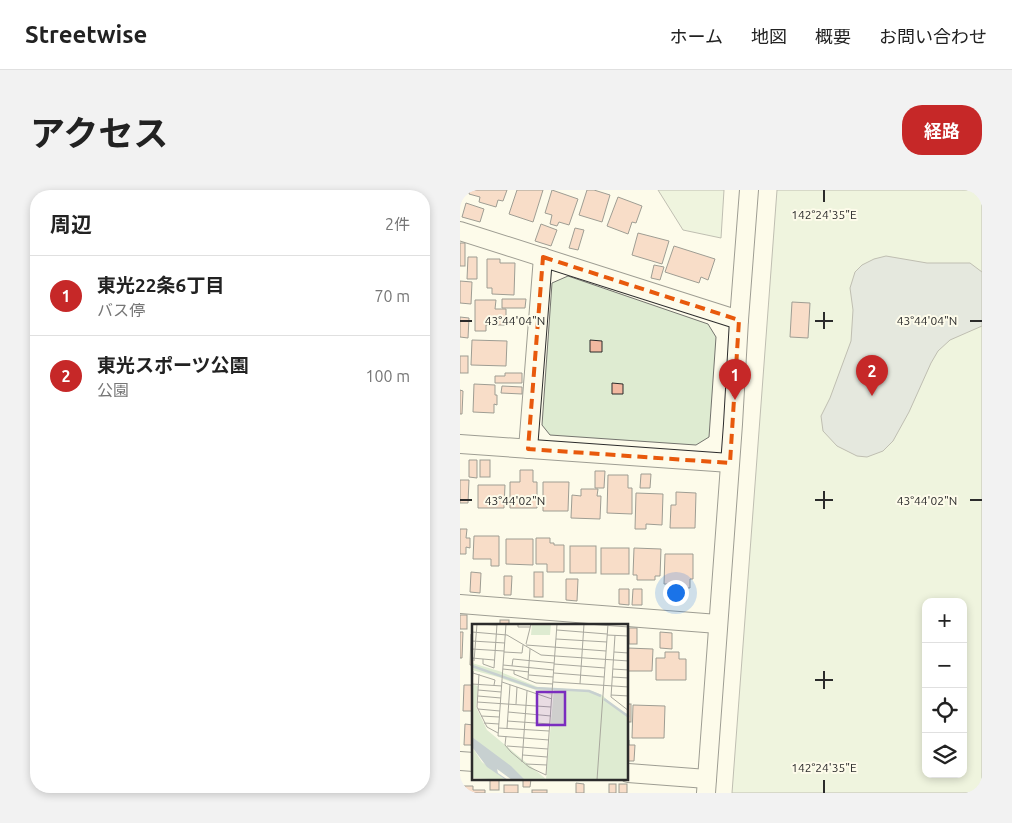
<!DOCTYPE html>
<html lang="ja">
<meta charset="utf-8">
<style>
:root{--surface:#fff;--page:#f2f2f2;--text:#222;--muted:#767676;--line:#e0e0e0;--accent:#c62828}
body{margin:0;font-family:Ubuntu,"Noto Sans JP",sans-serif;background:var(--page);color:var(--text)}
.controls{position:absolute;right:15px;bottom:15px;display:grid;overflow:hidden;border-radius:10px;box-shadow:0 2px 8px #0003}
.controls button{width:45px;height:45px;display:grid;place-items:center;padding:0;border:0;border-bottom:1px solid var(--line);background:var(--surface);color:var(--text);font:25px sans-serif}
.you{position:absolute;left:215px;top:402px;width:18px;height:18px;margin:-12px;border:4px solid #fff;border-radius:50%;background:#1a73e8;box-shadow:0 0 0 8px #1a73e833}
.badge{display:grid;place-items:center;width:32px;height:32px;border-radius:50%;background:var(--accent);color:#fff;font-size:16px;font-weight:700}
.pin{position:absolute;translate:-50% -41px;filter:drop-shadow(0 1px 2px #0008)}
.pin::after{content:'';position:absolute;top:26px;width:18px;height:15px;background:inherit;clip-path:polygon(0 0,100% 0,50% 100%)}
.list{margin:0;padding:0;list-style:none}
h2{display:flex;justify-content:space-between;align-items:center;height:65px;margin:0;padding:0 20px;font-size:21px}
h2 small{font-size:16px;font-weight:400;color:var(--muted)}
.list li{display:grid;grid-template-columns:32px 1fr auto;gap:15px;align-items:center;box-sizing:border-box;height:80px;padding:0 20px;border-top:1px solid var(--line)}
.list b{display:block;font-size:19px;white-space:nowrap}
.list p{margin:0;font-size:16px;white-space:nowrap;color:var(--muted)}
.list em{font-size:16px;font-style:normal;color:var(--muted)}
.icon{flex:none;width:28px;height:28px;fill:none;stroke:currentColor;stroke-width:2;stroke-linecap:round;stroke-linejoin:round}
.map{position:relative;flex:none;width:522px;height:603px;overflow:hidden;border-radius:20px}
header{display:flex;align-items:center;gap:30px;box-sizing:border-box;height:70px;padding:0 25px;background:var(--surface);border-bottom:1px solid var(--line)}
header strong{font-size:24px}
nav{display:flex;gap:28px;margin-inline-start:auto;font-size:18px}
.intro{display:flex;align-items:center;justify-content:space-between;box-sizing:border-box;height:120px;padding:0 30px}
h1{margin:0;font-size:35px}
.button{padding:12px 22px;border-radius:20px;background:var(--accent);color:#fff;font-size:18px;font-weight:700}
main{display:flex;gap:30px;padding:0 30px}
aside{flex:1;background:var(--surface);border-radius:20px;box-shadow:0 2px 8px #0003}
.map>svg:first-child{display:block}
.green{fill:#deebd1;stroke:#74746e;fill-rule:evenodd}
.water{fill:#c7d0d0;stroke:#74746e}
.building{fill:#f2b8a0;stroke:#2b2b2b}
.lines{fill:none;stroke-linecap:round;stroke-linejoin:round}
.street-casing{stroke:#2b2b2b;stroke-width:20}
.street{stroke:#fdfbea;stroke-width:18}
.marked{fill:none;stroke:#e8590c;stroke-width:4;stroke-dasharray:10 6;stroke-linejoin:round}
.ticks{fill:none;stroke:#2b2b2b;stroke-width:2}
.inset-river{fill:none;stroke:#c7d0d0;stroke-width:2.5}
.inset-road{fill:none;stroke:#a9a89e;stroke-width:1}
.view{fill:#7b2cbf;fill-opacity:0.15;stroke:#7b2cbf;stroke-width:2.5}
.inset-edge{fill:none;stroke:#2b2b2b;stroke-width:2.5}
.ticks-label{font-size:12px;text-anchor:middle;fill:#2b2b2b;stroke:#fdfbea;stroke-width:4;stroke-linejoin:round;paint-order:stroke}
</style>
<header>
<strong>Streetwise</strong>
<nav><a>ホーム</a><a>地図</a><a>概要</a><a>お問い合わせ</a></nav>
</header>
<div class="intro"><h1>アクセス</h1><a class="button">経路</a></div>
<main>
<aside>
<h2>周辺<small>2件</small></h2>
<ul class="list">
<li><span class="badge">1</span><div><b>東光22条6丁目</b><p>バス停</p></div><em>70 m</em></li>
<li><span class="badge">2</span><div><b>東光スポーツ公園</b><p>公園</p></div><em>100 m</em></li>
</ul>
</aside>
<div class="map">
<svg width="522" height="603" viewBox="0 0 522 603">
<rect width="100%" height="100%" fill="#fdfbea"/>
<!-- green -->
<g class="green">
<path d="M198,0H264L261,48L223,40Z"/>
<path d="M317,0H522V603H272ZM466,412H503V584H466Z"/>
<path d="M108,86L248,134L256,147L249,247L236,255L90,245L82,235L92,93Z"/>
</g>
<!-- water -->
<path class="water" d="M426,66L467,73H510L522,82V136L490,150L478,161L471,173L449,222L433,251L423,261L407,267L397,266L377,256L363,241L361,226L370,208L391,151L393,120L390,98L395,82L402,75L414,69Z"/>
<!-- building -->
<g class="building">
<path d="M10,0H47L43,11L38,10L36,17L19,12L20,7L9,4Z"/>
<path d="M57,0H83L73,32L49,24Z"/>
<path d="M92,0L118,9L109,35L99,32L97,36L90,34L92,25L85,23Z"/>
<path d="M127,0H134L150,5L142,32L119,25Z"/>
<path d="M158,7L182,16L176,33L172,32L168,44L147,36Z"/>
<path d="M6,13L24,19L20,32L2,27Z"/>
<path d="M81,34L97,40L91,56L75,51Z"/>
<path d="M115,38L124,40L118,60L109,58Z"/>
<path d="M178,43L209,51L202,74L172,65Z"/>
<rect x="0" y="53" width="5" height="23"/>
<path d="M214,56L255,69L248,90L241,87L239,93L205,82Z"/>
<path d="M8,67H17V89H7Z"/>
<path d="M27,69H40V73H55L54,105L32,104V98H27Z"/>
<path d="M194,75L204,77L200,90L191,88Z"/>
<path d="M0,91L12,92L11,114L0,113Z"/>
<path d="M42,109H66L65,118H42Z"/>
<path d="M15,110H36L35,119H46V135H26V141H15Z"/>
<path d="M332,112L350,113L348,148L330,147Z"/>
<path d="M0,127L9,128L8,148L0,147Z"/>
<path d="M12,150L47,151L46,176L11,175Z"/>
<path d="M130,150L142,151V162H130Z"/>
<rect x="0" y="166" width="8" height="17"/>
<path d="M45,183H62V193H35V186H45Z"/>
<path d="M152,193L163,194V204H152Z"/>
<path d="M14,194L35,195V205H37V215L34,214V223L13,222Z"/>
<path d="M42,196L62,197V204L41,203Z"/>
<path d="M0,200L3,201L2,224H0Z"/>
<path d="M9,270H17V288L9,287Z"/>
<rect x="20" y="270" width="10" height="17"/>
<path d="M60,280H73V292H77V318H50V292H60Z"/>
<path d="M135,281H145L144,298H135Z"/>
<path d="M181,284H191L190,298H180Z"/>
<path d="M148,285H168V298H172V324L147,323Z"/>
<path d="M0,290H9L8,313H0Z"/>
<path d="M83,292H109L108,321H83Z"/>
<path d="M18,295H45L44,318H18Z"/>
<path d="M121,299H138L137,306H141L140,329L111,328L112,305L121,306Z"/>
<path d="M216,302L236,303L235,338H210L211,315H216Z"/>
<path d="M176,303L203,304L202,335L186,334V339H175Z"/>
<path d="M0,339H7L6,348H10V358L6,357V364H0Z"/>
<path d="M14,346H39V376H31V369H13Z"/>
<path d="M76,348H90V353H94V355H104V382H87V374H76Z"/>
<path d="M46,349H73V375L46,374Z"/>
<rect x="110" y="356" width="26" height="27"/>
<rect x="141" y="358" width="28" height="26"/>
<path d="M174,358L201,359L200,386H195V390H177V385H173Z"/>
<path d="M205,364H233V389H230V398H212V394H204Z"/>
<path d="M11,382L21,383L20,403L10,402Z"/>
<rect x="74" y="382" width="9" height="25"/>
<path d="M44,386H52L51,405H44Z"/>
<path d="M106,389H118L117,411L106,410Z"/>
<path d="M159,399H169V415L159,414Z"/>
<path d="M173,399H182V415H172Z"/>
<rect x="0" y="425" width="7" height="14"/>
<rect x="40" y="430" width="9" height="6"/>
<rect x="169" y="438" width="8" height="16"/>
<path d="M0,442H3L2,468H0Z"/>
<path d="M200,442L212,443V459L200,458Z"/>
<path d="M11,444H14V475H10Z"/>
<path d="M168,458L193,459L192,481H168Z"/>
<path d="M205,462H219V469H226V490H196V468H205Z"/>
<path d="M4,495H14V521H3Z"/>
<rect x="168" y="514" width="3" height="18"/>
<path d="M173,515L205,516L204,548H172Z"/>
<path d="M5,534L13,535V555H4Z"/>
<path d="M168,550H169V555H175L174,571H168Z"/>
<rect x="30" y="589" width="9" height="11"/>
<path d="M63,589H71L70,597H63Z"/>
<path d="M116,593L124,594V603H116Z"/>
<rect x="149" y="594" width="7" height="9"/>
<rect x="159" y="594" width="8" height="9"/>
<rect x="44" y="595" width="14" height="8"/>
<path d="M2,596H13V600H25V603H0V600H2Z"/>
<rect x="72" y="600" width="15" height="3"/>
</g>
<g class="lines">
<defs>
<g id="street">
<path d="M0,41L279,130"/>
<path d="M0,254L270,273"/>
<path d="M68,259L83,67"/>
<path d="M0,414L258,434"/>
<path d="M0,571L14,572"/>
<path d="M168,583L247,589"/>
<path d="M246,603L273,234L279,130L289,0"/>
</g>
</defs>
<!-- street casing -->
<use href="#street" class="street-casing"/>
<!-- street -->
<use href="#street" class="street"/>
</g>
<!-- marked area -->
<path d="M0 0H522V603H0ZM83,67L279,130L270,273L68,259Z" fill="#fdfbea" fill-opacity=".55" fill-rule="evenodd"/>
<path class="marked" d="M83,67L279,130L270,273L68,259Z"/>
<!-- ticks -->
<path class="ticks" d="M364,0V12M364,122V139M0,131H12M355,131H373M510,131H522M364,301V319M0,310H12M355,310H373M510,310H522M364,481V499M355,490H373M364,590V603"/>
<!-- overview -->
<g transform="translate(12 434)">
<rect width="156" height="156" fill="#fdfbea"/>
<path d="M60,0H79L78,11H59ZM0,39L30,48V54L0,46ZM31,49L66,63L79,64V71L31,55ZM0,60L6,62L4,83L15,106L74,155L82,64L120,67L130,71L147,87L156,90V156H52L0,113ZM0,123L10,138L34,156L0,154Z" fill="#deebd1"/>
<path d="M0,113L39,142L53,156H40L25,145L26,149L36,156H34L15,143L0,123Z" fill="#c7d0d0"/>
<path class="inset-river" d="M0,42L63,64L117,67L129,72M132,75L157,93"/>
<path class="inset-road" d="M34,0L26,112L77,116M46,0V3H58M115,0L157,3M85,6L135,10M0,8L35,11L69,31L157,37M135,11L157,12M143,11L139,73L157,87M84,15L135,18M0,17L33,19M54,20L59,0M54,21L134,27M0,25L32,27M32,28L50,29L51,21M142,28L157,29M0,34L22,36M11,35V40L22,44L25,0M2,37L5,0L25,1M82,40L133,44M31,41L82,46M40,42L41,35L82,39M31,45L57,48M141,45L157,46M42,46V50L64,59L81,60M1,47L0,60L30,62M1,49L23,56L22,61M82,49L132,53M7,50L5,83L15,103L26,109M57,51L81,53M140,53L157,54M56,55L58,25M30,58L80,75M81,58L157,63M108,60L112,0M6,66L29,68M139,71L157,72M6,72L29,74M5,78L79,83M44,80L45,63M6,85L28,87M36,88L79,92M9,92L27,93M35,97L78,100M12,99L27,100M27,104L77,107M35,104L38,61M34,112L33,121L39,128L57,143L74,151L85,0M35,122L76,125M51,131L75,133M50,138L55,67M54,140L75,141M125,156L136,0"/>
<path class="view" d="M65,68H93V101H65Z"/>
<rect width="156" height="156" class="inset-edge"/>
</g>
<g class="ticks-label">
<text x="364" y="29">142°24'35"E</text>
<text x="55" y="135">43°44'04"N</text>
<text x="467" y="135">43°44'04"N</text>
<text x="55" y="315">43°44'02"N</text>
<text x="467" y="315">43°44'02"N</text>
<text x="364" y="582">142°24'35"E</text>
</g>
</svg>
<div class="controls">
<button>+</button>
<button>−</button>
<button><svg class="icon" aria-label="locate" viewBox="0 0 24 24"><circle cx="12" cy="12" r="6"/><path d="M12 2v4M12 18v4M2 12h4M18 12h4"/></svg></button>
<button><svg class="icon" aria-label="layers" viewBox="0 0 24 24"><path d="M12 4l9 5-9 5-9-5zM3 14l9 5 9-5"/></svg></button>
</div>
<div class="you"></div>
<div class="pin badge" style="left:275px;top:210px">1</div>
<div class="pin badge" style="left:412px;top:206px">2</div>
</div>
</main>
